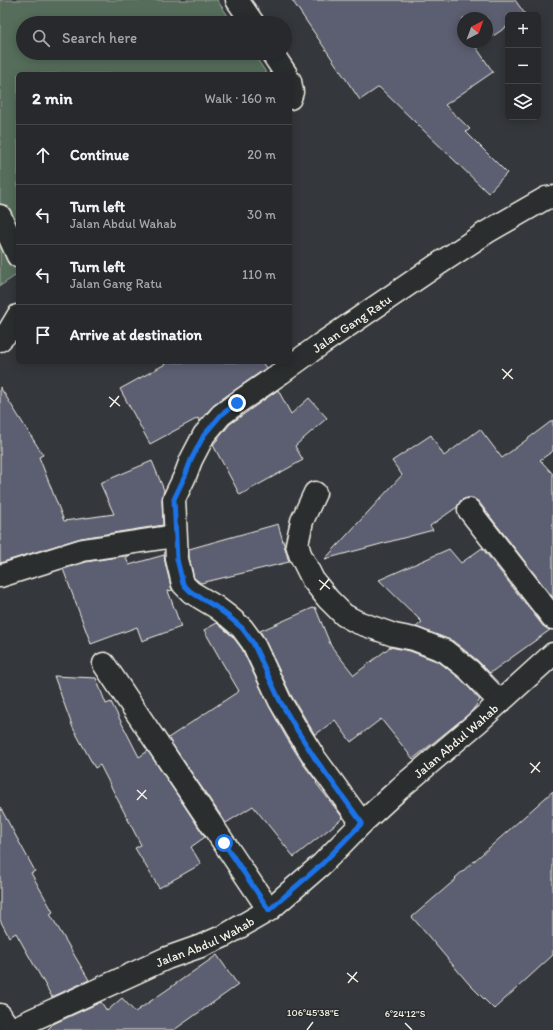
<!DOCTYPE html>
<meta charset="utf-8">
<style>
:root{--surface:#27292c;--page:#333538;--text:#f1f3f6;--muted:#a4a6a9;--line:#434548}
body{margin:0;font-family:Itim,sans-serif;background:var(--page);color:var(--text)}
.controls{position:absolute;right:12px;top:12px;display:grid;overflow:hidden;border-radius:6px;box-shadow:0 2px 10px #0003}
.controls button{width:36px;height:36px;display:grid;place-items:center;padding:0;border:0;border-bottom:1px solid var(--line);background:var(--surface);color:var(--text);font:20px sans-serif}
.compass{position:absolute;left:457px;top:12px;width:36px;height:36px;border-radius:50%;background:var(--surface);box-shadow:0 2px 10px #0003;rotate:41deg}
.stop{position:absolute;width:12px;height:12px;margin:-9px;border:3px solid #1a73e8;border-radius:50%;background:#fff}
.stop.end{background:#1a73e8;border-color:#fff;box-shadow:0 1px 4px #0008}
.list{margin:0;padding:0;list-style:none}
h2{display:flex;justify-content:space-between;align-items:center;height:52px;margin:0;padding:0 16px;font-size:17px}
h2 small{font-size:13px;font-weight:400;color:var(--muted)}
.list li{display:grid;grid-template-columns:26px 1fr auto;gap:12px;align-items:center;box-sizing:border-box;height:60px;padding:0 16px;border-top:1px solid var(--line)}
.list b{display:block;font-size:15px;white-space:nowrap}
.list p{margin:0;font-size:13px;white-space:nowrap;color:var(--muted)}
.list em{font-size:13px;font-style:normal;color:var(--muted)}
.icon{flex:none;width:22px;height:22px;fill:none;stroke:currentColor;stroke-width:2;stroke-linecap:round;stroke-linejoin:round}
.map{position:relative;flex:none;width:553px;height:1030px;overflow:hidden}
.search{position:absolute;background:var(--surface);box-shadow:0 2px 10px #0003;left:16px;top:16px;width:276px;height:44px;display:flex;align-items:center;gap:10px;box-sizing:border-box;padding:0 14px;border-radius:22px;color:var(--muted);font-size:15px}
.panel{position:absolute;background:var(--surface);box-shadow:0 2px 10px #0003;left:16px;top:72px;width:276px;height:292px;border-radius:6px}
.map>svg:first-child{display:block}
.grass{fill:#556d5a;stroke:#a4afa1}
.building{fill:#5b5f71;stroke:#f4f1e8}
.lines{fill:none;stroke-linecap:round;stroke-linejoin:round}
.minor-casing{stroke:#f4f1e8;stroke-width:25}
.minor{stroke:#2a2d2e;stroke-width:22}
.route{stroke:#1a73e8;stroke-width:5}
.ticks{fill:none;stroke:#f4f1e8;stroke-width:1.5}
.labels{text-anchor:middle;stroke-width:3;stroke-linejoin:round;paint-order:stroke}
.street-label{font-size:13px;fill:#f4f1e8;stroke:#2a2d2e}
.ticks-label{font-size:10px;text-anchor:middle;fill:#f4f1e8;stroke:#2a2d2e;stroke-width:3;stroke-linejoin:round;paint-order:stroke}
</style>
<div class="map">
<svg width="553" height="1030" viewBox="0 0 553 1030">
<rect width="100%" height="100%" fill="#34373b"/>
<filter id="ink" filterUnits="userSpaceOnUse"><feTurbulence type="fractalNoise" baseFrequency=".025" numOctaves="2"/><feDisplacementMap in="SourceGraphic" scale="8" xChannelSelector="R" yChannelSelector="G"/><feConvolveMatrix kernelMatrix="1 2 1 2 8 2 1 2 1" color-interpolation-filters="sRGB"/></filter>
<g filter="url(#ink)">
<!-- grass -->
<path class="grass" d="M0,0H217L233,23H23V53H253L267,74H18V274L0,286Z"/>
<!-- building -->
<g class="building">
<path d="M292,0H515L525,14L508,15V26L487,40V18H463V42H484L476,47L493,72L445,105L470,129L466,132L507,173L488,193L379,87L360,100Z"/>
<path d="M169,362H262L266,368L214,405L199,421L198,418L150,444L120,389Z"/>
<path d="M0,387L43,455L39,457L64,521L114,514L100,483L152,461L164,490L162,500L163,525L81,538L0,563Z"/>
<path d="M278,390L291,414L309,398L327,418L295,446L303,460L240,495L213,445L230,424Z"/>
<path d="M553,420V451L540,460L553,474V598L479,502L473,498H467L461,500L458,505L457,507L430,526L433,530L325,559L402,475L392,461L431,435L444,456L480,429L502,458Z"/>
<path d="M278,524L289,562L201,583L194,578L189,557V549Z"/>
<path d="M482,548L543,626L550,630L490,673L477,660L453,641L416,627L422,622L379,580L449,549L461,563Z"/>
<path d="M130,555L126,558L129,565L164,555L165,562L171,587L173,590L168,591L181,627L142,641L137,627L91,644L63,569L86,562Z"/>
<path d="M315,607L331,646L354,675L390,647L410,651L439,662L461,679L480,700L474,708L470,713L433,743L413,759L381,719L351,742L335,720L315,735L291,695L264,638L260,631Z"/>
<path d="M217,623L233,637L242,649L269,706L286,737L303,764L317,782L316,783L343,818L294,857L253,806L226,823L168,738L239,691L223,664L204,630Z"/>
<path d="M54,676L96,678L106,704L111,702L139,757L148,751L205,837L191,847L201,864L159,888L135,848L141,845L100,765L95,768L73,728Z"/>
<path d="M553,791V955L494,1009L469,984L412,917L456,879L455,878Z"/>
<path d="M0,807L35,871L31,873L53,912L50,914L89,980L52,997L16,933L9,937L0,920Z"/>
<path d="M217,955L238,985L174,1030H47L53,1024L101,1002L107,1011L122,998L135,1012Z"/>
</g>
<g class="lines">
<defs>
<g id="minor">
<path d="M237,0L253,23"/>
<path d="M272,53L286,74"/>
<path d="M290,81L292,92L290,98"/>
<path d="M0,216L18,256"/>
<path d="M0,340L9,331L18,316"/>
<path d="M315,493L302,521L297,544L300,554L313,580L328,599L344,615L357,622L394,635L414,639L445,651L469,670L500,702"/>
<path d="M469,510L553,618"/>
<path d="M0,576L83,550L175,536"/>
<path d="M104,664L269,910"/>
<path id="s1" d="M362,823L314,757L297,730L280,701L253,643L242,628L228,616L216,607L191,592L183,584L177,559L174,499L185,476L191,460L204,435L221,415L237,403L281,373L321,344L437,265L487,232L546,198L553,197"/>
<path d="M0,1015L10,1030"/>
<path id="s2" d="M10,1030L167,958L201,946L224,936L269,910L322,864L362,823L399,789L478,722L553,654"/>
</g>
</defs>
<!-- minor casing -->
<use href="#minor" class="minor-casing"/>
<!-- minor -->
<use href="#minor" class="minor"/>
</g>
</g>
<g class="lines" filter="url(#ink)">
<!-- route -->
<path class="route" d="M224,843L269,910L322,864L362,823L314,757L297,730L280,701L253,643L242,628L228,616L216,607L191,592L183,584L177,559L174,499L185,476L191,460L204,435L221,415L237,403"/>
</g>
<!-- ticks -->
<path class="ticks" d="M502,369L513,379M503,379L512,369M109,397L120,406M110,407L119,396M319,580L330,589M320,590L329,579M530,763L540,772M531,773L540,762M137,790L147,799M137,800L146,790M347,973L358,982M348,983L357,972M405,1023L412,1030M307,1030L313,1022"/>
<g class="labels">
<!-- street labels -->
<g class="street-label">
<text dy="5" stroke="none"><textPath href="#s1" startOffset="646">Jalan Gang Ratu</textPath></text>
<text dy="5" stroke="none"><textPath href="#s2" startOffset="538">Jalan Abdul Wahab</textPath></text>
<text dy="5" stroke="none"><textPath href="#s2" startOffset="214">Jalan Abdul Wahab</textPath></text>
</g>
</g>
<g class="ticks-label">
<text x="313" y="1016">106°45'38"E</text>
<text x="405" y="1017">6°24'12"S</text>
</g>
</svg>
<div class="controls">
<button>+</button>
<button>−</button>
<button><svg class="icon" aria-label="layers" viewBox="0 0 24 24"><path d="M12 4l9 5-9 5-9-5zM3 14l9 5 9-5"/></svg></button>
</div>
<svg class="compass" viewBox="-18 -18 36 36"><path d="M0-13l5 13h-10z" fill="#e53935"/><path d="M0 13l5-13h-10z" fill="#a4a6a9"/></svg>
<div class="stop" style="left:224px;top:843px"></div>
<div class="stop end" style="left:237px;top:403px"></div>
<div class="search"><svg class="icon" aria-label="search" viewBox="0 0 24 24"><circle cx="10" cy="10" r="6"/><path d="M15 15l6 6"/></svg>Search here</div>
<section class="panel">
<h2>2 min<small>Walk · 160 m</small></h2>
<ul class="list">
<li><svg class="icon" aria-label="ahead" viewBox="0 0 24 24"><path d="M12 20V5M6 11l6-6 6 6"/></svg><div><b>Continue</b></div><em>20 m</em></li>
<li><svg class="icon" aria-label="left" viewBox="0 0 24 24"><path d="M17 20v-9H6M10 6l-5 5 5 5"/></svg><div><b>Turn left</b><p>Jalan Abdul Wahab</p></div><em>30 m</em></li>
<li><svg class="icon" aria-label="left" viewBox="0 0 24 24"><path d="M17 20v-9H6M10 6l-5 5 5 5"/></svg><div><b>Turn left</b><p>Jalan Gang Ratu</p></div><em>110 m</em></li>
<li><svg class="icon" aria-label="arrive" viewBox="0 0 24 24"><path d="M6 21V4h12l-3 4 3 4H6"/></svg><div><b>Arrive at destination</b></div></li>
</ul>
</section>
</div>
